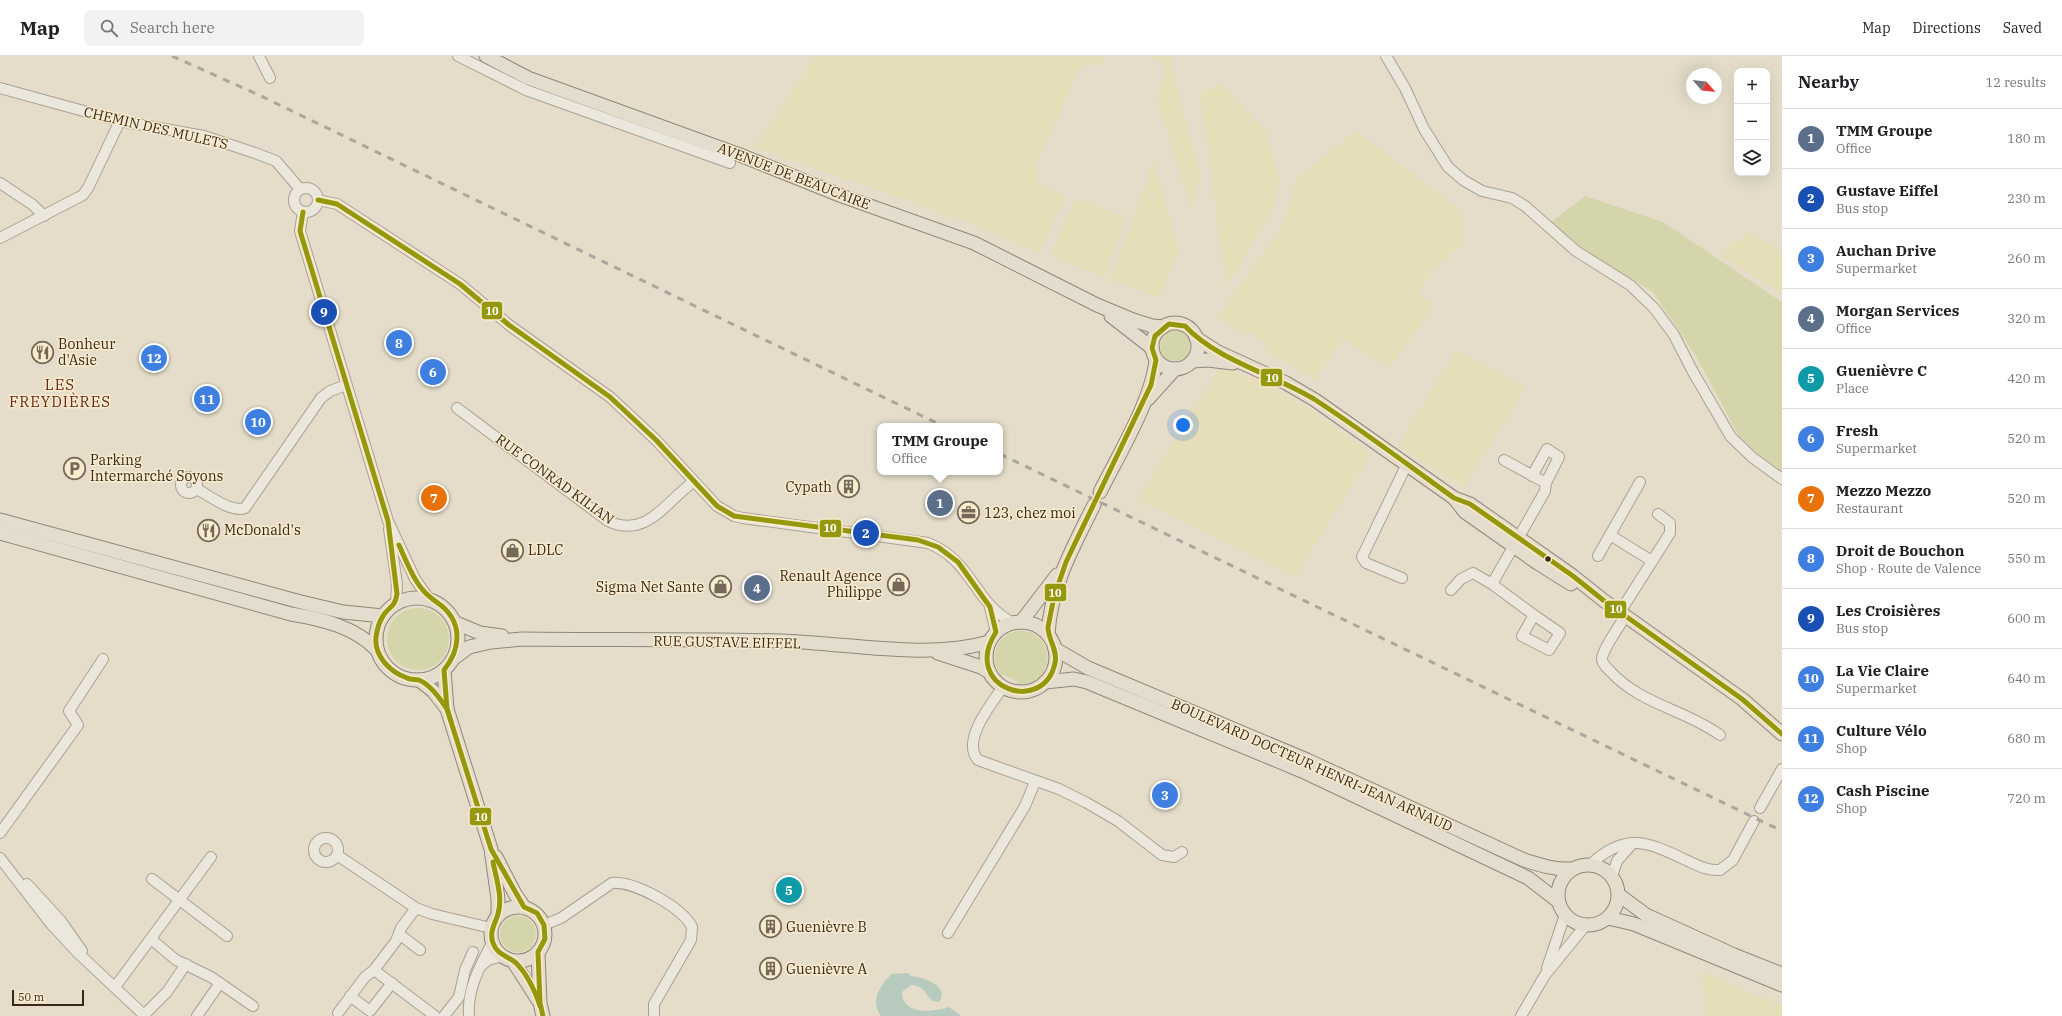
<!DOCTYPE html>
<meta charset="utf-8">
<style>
:root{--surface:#fff;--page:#f2f2f2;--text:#202124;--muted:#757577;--line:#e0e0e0;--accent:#b45309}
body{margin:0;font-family:"IBM Plex Serif",serif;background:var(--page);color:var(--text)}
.controls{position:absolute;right:12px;top:12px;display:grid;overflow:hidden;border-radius:8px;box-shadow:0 4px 16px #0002}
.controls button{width:36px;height:36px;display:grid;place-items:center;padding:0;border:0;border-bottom:1px solid var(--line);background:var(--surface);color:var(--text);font:20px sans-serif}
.compass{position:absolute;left:1686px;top:12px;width:36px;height:36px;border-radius:50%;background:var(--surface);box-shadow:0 4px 16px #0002;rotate:117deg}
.scale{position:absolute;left:12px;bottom:10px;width:72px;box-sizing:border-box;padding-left:4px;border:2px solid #38291b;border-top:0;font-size:11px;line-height:14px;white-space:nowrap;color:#38291b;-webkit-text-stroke:3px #f8ebce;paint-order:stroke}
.you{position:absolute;left:1183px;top:369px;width:14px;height:14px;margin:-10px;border:3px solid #fff;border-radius:50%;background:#1a73e8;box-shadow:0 0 0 6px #1a73e833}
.badge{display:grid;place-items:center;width:26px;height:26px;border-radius:50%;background:var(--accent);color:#fff;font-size:13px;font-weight:700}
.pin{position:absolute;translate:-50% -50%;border:2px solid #fff;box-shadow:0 1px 4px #0006}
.popup{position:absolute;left:877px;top:367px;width:126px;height:52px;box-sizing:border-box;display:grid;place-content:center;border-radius:8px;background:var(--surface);filter:drop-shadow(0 1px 3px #0005);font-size:13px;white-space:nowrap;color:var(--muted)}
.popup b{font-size:15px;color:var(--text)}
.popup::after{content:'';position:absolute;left:50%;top:100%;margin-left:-8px;border:8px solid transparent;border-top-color:var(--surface)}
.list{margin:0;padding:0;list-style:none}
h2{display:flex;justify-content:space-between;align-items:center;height:52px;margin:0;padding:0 16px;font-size:17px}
h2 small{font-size:13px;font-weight:400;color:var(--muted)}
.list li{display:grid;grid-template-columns:26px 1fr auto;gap:12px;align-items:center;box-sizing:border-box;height:60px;padding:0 16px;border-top:1px solid var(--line)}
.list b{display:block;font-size:15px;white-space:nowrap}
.list p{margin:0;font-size:13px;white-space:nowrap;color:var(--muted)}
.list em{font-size:13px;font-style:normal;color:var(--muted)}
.icon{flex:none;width:22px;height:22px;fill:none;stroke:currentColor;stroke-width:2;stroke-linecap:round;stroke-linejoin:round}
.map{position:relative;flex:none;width:1782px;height:960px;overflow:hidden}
header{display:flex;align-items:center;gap:24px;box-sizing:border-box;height:56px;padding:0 20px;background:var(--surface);border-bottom:1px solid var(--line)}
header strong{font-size:19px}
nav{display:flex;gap:22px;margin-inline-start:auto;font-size:14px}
.search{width:280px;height:36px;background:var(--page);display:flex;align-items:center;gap:10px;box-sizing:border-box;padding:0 14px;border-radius:8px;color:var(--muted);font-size:15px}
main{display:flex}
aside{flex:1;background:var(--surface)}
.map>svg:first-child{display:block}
.farmland{fill:#e6ddb9}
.green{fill:#d5d5ab}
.water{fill:#b6cabd}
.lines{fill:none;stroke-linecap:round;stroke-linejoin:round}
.minor-casing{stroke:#aaa193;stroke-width:12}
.major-casing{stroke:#8f877a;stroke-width:15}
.minor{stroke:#ece7dc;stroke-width:10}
.major{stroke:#e4ddcd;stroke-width:13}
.rail{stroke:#aba69c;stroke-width:3;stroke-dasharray:7 7;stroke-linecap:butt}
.bus-1-casing{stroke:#f8ebce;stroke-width:8}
.bus-1{stroke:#95980c;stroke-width:5}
.bus-dot{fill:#38291b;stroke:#f8ebce;stroke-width:1.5}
.labels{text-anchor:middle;stroke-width:3;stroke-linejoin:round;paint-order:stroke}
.street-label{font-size:14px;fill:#38291b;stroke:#f8ebce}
.poi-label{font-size:14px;fill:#38291b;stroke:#f8ebce;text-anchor:start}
.neighbourhood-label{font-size:15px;letter-spacing:1px;fill:#682818;stroke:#f8ebce}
.line-badge{stroke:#f8ebce;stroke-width:1.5}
.badge-label{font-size:11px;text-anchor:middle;font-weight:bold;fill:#fff}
</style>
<header>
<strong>Map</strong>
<div class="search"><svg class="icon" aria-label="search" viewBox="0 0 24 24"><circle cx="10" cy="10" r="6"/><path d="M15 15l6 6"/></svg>Search here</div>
<nav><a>Map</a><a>Directions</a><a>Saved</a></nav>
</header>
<main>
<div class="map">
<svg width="1782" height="960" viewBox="0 0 1782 960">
<rect width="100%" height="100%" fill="#e5ddca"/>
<!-- farmland -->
<g class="farmland">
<path d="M815,0H1106L1103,8L1081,10L1036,108L1038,127L1065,140L1039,197L960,163L754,91Z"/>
<path d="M1150,0H1169L1200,120L1192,153L1157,45L1165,11Z"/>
<path d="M1222,28L1266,75L1280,125L1272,157L1226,230L1200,35Z"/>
<path d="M1356,74L1462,156L1464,188L1435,213L1418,238L1435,248L1389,312L1344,282L1315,324L1267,296L1266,289L1253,277H1241L1217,261L1282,171L1297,123Z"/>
<path d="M1154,104L1179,197L1159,242L1111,224Z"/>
<path d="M1076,142L1126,161L1105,221L1050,200Z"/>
<path d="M1749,176L1782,196V237L1723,201L1732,183L1738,186Z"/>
<path d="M1456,294L1526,331L1463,432L1398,389Z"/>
<path d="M1219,312L1260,325L1311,354L1372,398L1295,520L1137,444Z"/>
<path d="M1702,916L1782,950V960H1705Z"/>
</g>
<!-- green -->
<g class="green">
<path d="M1585,140L1663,166L1782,246V415L1762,402L1739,380L1696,300L1653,236L1586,195L1551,166Z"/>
<circle cx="1175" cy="290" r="15"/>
<circle cx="418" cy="583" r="31"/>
<path d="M1015,575C1059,570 1057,633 1017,628V625L1004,619L1002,620C987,604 995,582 1015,575Z"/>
<circle cx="518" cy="878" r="18"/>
</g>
<!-- water -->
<path class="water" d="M908,917L911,920C922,921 951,930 939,946L933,945C924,938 925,929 911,929L902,936C902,960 934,956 949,951L961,960H881C870,944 880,929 892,918Z"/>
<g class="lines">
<defs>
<g id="minor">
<path d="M259,0L270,22"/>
<path d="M458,0L526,34L730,107"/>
<path d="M1386,0L1405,32L1424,73L1448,111L1463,124L1482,135L1512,142L1525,150L1576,195L1630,229L1654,252L1674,279L1693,316L1731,381L1753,402L1782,423"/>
<path d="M0,32L120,65L204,80L255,97L276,105L300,133"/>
<path d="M0,127L33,149L44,160"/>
<circle cx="306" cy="144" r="12"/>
<path d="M318,144L337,148L460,228L509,269L610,341L656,384L717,450L734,460L743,462L928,487C973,505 973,546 1013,567"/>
<path d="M303,156L300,175L388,465L415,523L429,543"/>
<path d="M0,182L83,139L88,132L120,65"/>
<path d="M457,352L608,465C646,483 665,447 693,426"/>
<path d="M1504,404L1546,427"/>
<path d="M1532,420L1547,393L1559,401L1546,427L1545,435L1492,528L1534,559L1522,580L1549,594L1560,577L1534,559"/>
<circle cx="189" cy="429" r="8"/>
<path d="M197,433C210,440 231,457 245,452L321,342L330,335L346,329"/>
<path d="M389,473L397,528L396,547"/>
<path d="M1610,479L1652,505"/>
<path d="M1598,500L1640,426"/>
<path d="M1402,522L1366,507L1362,501L1407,408"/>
<path d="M1451,534L1461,523L1473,517L1492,528"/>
<path d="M990,551L996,576"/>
<path d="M1620,556L1670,477V467L1658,458"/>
<path d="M1625,560C1620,570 1602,594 1602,603C1602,608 1607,612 1610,615C1641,649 1684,653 1720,679"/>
<path d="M1003,631C991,648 961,685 978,704L1059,733L1087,747L1118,765L1162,799L1174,801L1182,796"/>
<path d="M1760,752L1782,713"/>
<path d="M0,777L78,669L69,655L103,603"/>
<circle cx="326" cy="794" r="12"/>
<path d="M337,799L416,852L432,858L491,872"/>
<path d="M0,802L51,868L77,896L145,960"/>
<path d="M1590,809C1626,775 1648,786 1688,805C1699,810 1708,815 1720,814L1733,804L1754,765"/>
<path d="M1612,820L1617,805L1633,787"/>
<path d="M152,823L227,880"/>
<path d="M27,828L61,865L82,895"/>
<path d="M416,852L401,872L396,885L374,914L435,960"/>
<path d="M544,869L561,862L612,827C634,825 682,851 692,871L691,884L654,948V960"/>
<path d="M948,877L1025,750L1035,726"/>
<path d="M399,878L420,894"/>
<path d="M151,883L176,904L211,921L253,950"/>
<path d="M481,910L488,904L503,900"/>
<path d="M1547,912L1565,859"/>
<path d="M115,931L211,801"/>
<path d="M350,940L370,955L392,927"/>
<path d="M338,957L365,921L374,914"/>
<path d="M144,959L167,936L186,908"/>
<path d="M197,960L220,927"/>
<path d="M444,960L459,941L465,914L473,896"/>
<path d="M469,960C467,932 480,911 492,887"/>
<path d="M1521,960L1545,919L1585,870"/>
</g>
<g id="major">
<path d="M486,0L528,22L740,99L842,140L974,187L1097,249L1133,264L1152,270L1163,271"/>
<path d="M1111,260L1152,292"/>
<circle cx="1175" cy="290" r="23"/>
<path d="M1196,282L1218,296L1286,327L1315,344L1454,442L1470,448L1573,520L1603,544L1742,643L1782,678"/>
<path d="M1192,305L1208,304L1233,307"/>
<path d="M1148,343L1175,313"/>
<path d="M1100,436C1119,398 1152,344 1156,304"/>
<path d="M1454,442L1465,456L1539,508L1571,528"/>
<path d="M0,464L297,545L343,556L383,560"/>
<path d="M0,477L291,558C322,563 355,571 377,594"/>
<circle cx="417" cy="583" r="41"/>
<path d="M1021,566L1057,519"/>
<circle cx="1021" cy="601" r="35"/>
<path d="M456,567L480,577L502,580"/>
<path d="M1048,579C1050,532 1073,491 1094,449"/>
<path d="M1055,593L1088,612L1307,704L1524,804C1540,809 1555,814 1572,813"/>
<path d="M938,597L981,611L989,616"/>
<path d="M454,602L469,591L491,586L522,583C609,584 695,583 782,585C847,587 927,604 989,586"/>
<path d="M444,614L447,653L491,793L498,843V859"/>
<path d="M419,624L433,635L447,653"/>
<path d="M1045,626L1074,623L1087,626L1302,715L1528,822L1558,845"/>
<path d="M496,801L515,838L524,851"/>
<circle cx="1588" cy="839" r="30"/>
<path d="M1619,839L1646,859L1734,899L1782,918"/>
<circle cx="518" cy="878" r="27"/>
<path d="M1608,862L1634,868L1782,929"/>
<path d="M538,896L540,947L543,960"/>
<path d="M513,905L538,944"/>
</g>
</defs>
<!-- minor casing -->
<use href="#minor" class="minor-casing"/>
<!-- major casing -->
<use href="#major" class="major-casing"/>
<!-- minor -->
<use href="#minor" class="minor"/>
<!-- major -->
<use href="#major" class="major"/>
<!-- rail -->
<g class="rail">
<path d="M172,0L261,40L943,370"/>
<path d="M1000,398L1782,775"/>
</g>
<defs>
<g id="bus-1">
<path d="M318,144L337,148L460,228L509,269L610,341L656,384L717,450L734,460L918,484L938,491L958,506L990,551L996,576C960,632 1044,660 1055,607C1058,594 1048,584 1048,571L1054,541L1066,506L1151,329L1156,304L1152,292L1155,280L1169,268L1185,270C1218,305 1273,318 1314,343C1362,374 1408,409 1454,442L1470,448L1573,520L1603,544L1742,643L1782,678"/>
<path d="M303,156L300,175L388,465L397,538C395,552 389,550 383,560C379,566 377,574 376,581C374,600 390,616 407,622C411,624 416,623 419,624C431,629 440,643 447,653L491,793L524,851L537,857L544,869L545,883L538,896L540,947L543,960"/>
<path d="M399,489C406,504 411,520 422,533C428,541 436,545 443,551C463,569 460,594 444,614L447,653L451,665"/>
<path d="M493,806C496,822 503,841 498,858C495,868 489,876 493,887C497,899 508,900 516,907C527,918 535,935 540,950"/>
</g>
</defs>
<!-- bus-1 casing -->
<use href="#bus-1" class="bus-1-casing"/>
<!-- bus-1 -->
<use href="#bus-1" class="bus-1"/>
</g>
<!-- icons -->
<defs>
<symbol id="restaurant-ring" viewBox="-11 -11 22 22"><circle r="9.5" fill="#f8ebce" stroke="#756858" stroke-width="1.5"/><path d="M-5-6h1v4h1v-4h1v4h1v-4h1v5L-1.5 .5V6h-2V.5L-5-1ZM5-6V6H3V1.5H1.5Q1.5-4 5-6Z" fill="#756858"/></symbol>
<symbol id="parking-ring" viewBox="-11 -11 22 22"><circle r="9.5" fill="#f8ebce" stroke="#756858" stroke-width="1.5"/><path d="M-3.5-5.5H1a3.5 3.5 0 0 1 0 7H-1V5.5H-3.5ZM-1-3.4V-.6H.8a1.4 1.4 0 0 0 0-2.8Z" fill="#756858"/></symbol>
<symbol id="building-ring" viewBox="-11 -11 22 22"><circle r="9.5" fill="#f8ebce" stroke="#756858" stroke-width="1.5"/><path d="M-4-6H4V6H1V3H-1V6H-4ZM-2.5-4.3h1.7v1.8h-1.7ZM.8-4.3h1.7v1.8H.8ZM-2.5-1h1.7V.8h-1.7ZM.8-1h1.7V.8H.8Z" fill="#756858"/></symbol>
<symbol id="office-ring" viewBox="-11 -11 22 22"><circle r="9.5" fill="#f8ebce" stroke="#756858" stroke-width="1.5"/><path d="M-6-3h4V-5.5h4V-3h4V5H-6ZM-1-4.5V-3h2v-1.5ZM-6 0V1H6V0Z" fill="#756858"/></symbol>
<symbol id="shop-ring" viewBox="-11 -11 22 22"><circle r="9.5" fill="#f8ebce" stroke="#756858" stroke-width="1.5"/><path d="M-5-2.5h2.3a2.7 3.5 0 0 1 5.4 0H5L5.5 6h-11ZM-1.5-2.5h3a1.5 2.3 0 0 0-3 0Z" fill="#756858"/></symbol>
</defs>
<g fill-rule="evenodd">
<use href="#restaurant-ring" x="30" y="284" width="25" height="25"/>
<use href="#parking-ring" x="62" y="400" width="25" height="25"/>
<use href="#building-ring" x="836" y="418" width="25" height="25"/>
<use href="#office-ring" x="956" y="444" width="25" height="25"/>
<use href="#restaurant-ring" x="196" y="462" width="25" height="25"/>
<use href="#shop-ring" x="500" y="482" width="25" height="25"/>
<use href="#shop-ring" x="886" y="516" width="25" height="25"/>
<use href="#shop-ring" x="708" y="518" width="25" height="25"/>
<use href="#building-ring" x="758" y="858" width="25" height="25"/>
<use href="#building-ring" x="758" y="900" width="25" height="25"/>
</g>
<!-- markers -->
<circle class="bus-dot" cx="1548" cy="503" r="3.5"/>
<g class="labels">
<!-- street labels -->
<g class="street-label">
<text transform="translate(156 72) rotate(13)" y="5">CHEMIN DES MULETS</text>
<text transform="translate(794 120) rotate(21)" y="5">AVENUE DE BEAUCAIRE</text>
<text transform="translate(555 423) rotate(36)" y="5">RUE CONRAD KILIAN</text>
<text transform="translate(727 586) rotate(1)" y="5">RUE GUSTAVE EIFFEL</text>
<text transform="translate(1312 709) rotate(24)" y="5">BOULEVARD DOCTEUR HENRI-JEAN ARNAUD</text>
</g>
<!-- poi labels -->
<g class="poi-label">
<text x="58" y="293">Bonheur<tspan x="58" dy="16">d'Asie</tspan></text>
<text x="90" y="409">Parking<tspan x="90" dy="16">Intermarché Soyons</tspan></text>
<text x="832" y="436" text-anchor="end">Cypath</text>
<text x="984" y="462">123, chez moi</text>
<text x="224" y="479">McDonald's</text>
<text x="528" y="499">LDLC</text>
<text x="882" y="525" text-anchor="end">Renault Agence<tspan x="882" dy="16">Philippe</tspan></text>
<text x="704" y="536" text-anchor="end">Sigma Net Sante</text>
<text x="786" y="876">Guenièvre B</text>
<text x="786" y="918">Guenièvre A</text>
</g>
<!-- neighbourhood labels -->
<g class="neighbourhood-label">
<text x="60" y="334">LES<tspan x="60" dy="17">FREYDIÈRES</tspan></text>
</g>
</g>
<g class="line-badge">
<rect x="481" y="245" width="22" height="19" rx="4" fill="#95980c"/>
<rect x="1260" y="312" width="23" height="19" rx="4" fill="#95980c"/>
<rect x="819" y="463" width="23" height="19" rx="4" fill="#95980c"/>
<rect x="1044" y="527" width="23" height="19" rx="4" fill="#95980c"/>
<rect x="1604" y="544" width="23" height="19" rx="4" fill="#95980c"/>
<rect x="469" y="751" width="23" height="19" rx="4" fill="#95980c"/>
</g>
<g class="badge-label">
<text x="492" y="259">10</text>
<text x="1272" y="326">10</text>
<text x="830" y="476">10</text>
<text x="1055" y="541">10</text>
<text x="1616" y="557">10</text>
<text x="481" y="765">10</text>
</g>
</svg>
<div class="controls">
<button>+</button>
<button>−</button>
<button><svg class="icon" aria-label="layers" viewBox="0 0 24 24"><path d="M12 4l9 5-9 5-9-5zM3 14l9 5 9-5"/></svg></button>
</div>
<svg class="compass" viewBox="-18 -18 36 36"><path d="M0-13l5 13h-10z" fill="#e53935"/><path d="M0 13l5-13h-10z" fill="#757577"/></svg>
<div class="scale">50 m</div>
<div class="you"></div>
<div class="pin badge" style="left:940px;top:447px;background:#5c6f8a">1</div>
<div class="popup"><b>TMM Groupe</b>Office</div>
<div class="pin badge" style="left:866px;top:477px;background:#1a4fb4">2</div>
<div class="pin badge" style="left:1165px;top:739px;background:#3f7fe0">3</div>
<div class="pin badge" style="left:757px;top:532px;background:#5c6f8a">4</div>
<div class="pin badge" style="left:789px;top:834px;background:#0f9aa8">5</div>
<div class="pin badge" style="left:433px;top:316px;background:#3f7fe0">6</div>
<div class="pin badge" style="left:434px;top:442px;background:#e8710a">7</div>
<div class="pin badge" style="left:399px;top:287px;background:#3f7fe0">8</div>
<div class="pin badge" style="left:324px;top:256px;background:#1a4fb4">9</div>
<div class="pin badge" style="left:258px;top:366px;background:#3f7fe0">10</div>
<div class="pin badge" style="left:207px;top:343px;background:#3f7fe0">11</div>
<div class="pin badge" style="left:154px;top:302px;background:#3f7fe0">12</div>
</div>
<aside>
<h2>Nearby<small>12 results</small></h2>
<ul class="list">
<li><span class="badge" style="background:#5c6f8a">1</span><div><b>TMM Groupe</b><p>Office</p></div><em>180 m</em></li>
<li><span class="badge" style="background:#1a4fb4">2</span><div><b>Gustave Eiffel</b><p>Bus stop</p></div><em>230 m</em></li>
<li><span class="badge" style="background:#3f7fe0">3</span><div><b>Auchan Drive</b><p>Supermarket</p></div><em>260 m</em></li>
<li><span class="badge" style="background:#5c6f8a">4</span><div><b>Morgan Services</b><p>Office</p></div><em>320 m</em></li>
<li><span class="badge" style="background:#0f9aa8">5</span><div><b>Guenièvre C</b><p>Place</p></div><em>420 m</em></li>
<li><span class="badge" style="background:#3f7fe0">6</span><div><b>Fresh</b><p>Supermarket</p></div><em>520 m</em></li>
<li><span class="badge" style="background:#e8710a">7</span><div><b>Mezzo Mezzo</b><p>Restaurant</p></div><em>520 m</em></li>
<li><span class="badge" style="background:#3f7fe0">8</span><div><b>Droit de Bouchon</b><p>Shop · Route de Valence</p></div><em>550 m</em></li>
<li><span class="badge" style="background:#1a4fb4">9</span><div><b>Les Croisières</b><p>Bus stop</p></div><em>600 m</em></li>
<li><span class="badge" style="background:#3f7fe0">10</span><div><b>La Vie Claire</b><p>Supermarket</p></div><em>640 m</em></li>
<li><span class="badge" style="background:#3f7fe0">11</span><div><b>Culture Vélo</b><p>Shop</p></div><em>680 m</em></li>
<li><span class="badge" style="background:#3f7fe0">12</span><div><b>Cash Piscine</b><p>Shop</p></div><em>720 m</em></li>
</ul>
</aside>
</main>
